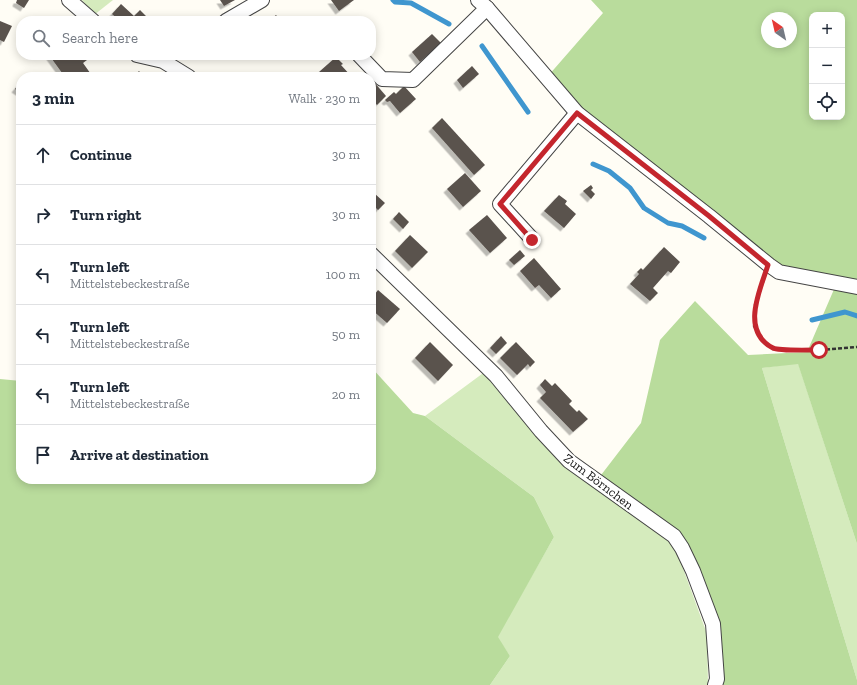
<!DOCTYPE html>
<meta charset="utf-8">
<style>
:root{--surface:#fff;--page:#f2f2f3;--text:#1f2937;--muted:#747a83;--line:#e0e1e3}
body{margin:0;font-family:"Zilla Slab",serif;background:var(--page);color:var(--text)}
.controls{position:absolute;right:12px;top:12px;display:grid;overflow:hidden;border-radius:8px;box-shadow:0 2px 10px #0003}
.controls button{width:36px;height:36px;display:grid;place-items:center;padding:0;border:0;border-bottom:1px solid var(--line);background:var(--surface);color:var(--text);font:20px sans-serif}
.compass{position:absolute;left:761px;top:12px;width:36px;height:36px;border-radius:50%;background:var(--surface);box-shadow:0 2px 10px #0003;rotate:326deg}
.stop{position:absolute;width:12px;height:12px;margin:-9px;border:3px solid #c4262e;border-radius:50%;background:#fff}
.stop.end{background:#c4262e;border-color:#fff;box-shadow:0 1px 4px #0008}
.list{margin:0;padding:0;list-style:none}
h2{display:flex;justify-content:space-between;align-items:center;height:52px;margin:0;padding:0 16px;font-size:17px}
h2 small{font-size:13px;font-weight:400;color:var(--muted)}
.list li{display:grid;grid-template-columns:26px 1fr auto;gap:12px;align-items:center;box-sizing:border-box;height:60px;padding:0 16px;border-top:1px solid var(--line)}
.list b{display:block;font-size:15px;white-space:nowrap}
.list p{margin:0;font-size:13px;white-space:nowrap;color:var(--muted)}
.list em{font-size:13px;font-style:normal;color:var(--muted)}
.icon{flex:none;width:22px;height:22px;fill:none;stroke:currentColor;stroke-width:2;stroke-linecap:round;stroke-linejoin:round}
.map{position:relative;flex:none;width:857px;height:685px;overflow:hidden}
.search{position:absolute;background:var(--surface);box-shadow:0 2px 10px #0003;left:16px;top:16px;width:360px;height:44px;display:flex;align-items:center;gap:10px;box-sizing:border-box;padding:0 14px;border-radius:16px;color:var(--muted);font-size:15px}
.panel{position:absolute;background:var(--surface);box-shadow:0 2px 10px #0003;left:16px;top:72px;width:360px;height:412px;border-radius:16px}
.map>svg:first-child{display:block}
.green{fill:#d5ebbd}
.forest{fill:#b9dc9c;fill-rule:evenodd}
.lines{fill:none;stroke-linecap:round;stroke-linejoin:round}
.stream{stroke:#3f96cf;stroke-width:5}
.building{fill:#5a524d;filter:url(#shadow)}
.minor-casing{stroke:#444;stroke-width:16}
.path{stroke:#333;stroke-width:2.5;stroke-dasharray:4 2;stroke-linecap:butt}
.minor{stroke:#fff;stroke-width:14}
.route{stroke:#c4262e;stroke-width:5}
.labels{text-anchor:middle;stroke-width:4;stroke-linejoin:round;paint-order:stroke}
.street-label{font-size:13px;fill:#111;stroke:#fff}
</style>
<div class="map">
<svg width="857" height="685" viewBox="0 0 857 685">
<defs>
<filter id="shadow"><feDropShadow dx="-3.5" dy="3.5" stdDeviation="0" flood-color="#0004"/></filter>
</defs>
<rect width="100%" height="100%" fill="#fffdf5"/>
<!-- green -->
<g class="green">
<path d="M82,0H113L94,15Z"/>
<path d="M798,363L857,544V680L762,368Z"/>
<path d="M486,371L540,433L672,538L707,634L708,685H490L510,656L497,637L554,537L534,497L425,416Z"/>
</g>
<!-- forest -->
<g class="forest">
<path d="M591,0H857V544L798,364L762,368L857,680V685H712V633L676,534L598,479L641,423L660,340L695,301L748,355L807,352L835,287L780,270L578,111L548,76L603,13ZM812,15H842V117H812ZM767,18H791V42H767Z"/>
<path d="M371,367L413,413L425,416L534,497L554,537L498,637L510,656L490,685H0V379L21,381V479H371Z"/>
</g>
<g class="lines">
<!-- stream -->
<g class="stream">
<path d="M393,0L395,2L411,3L449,24"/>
<path d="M482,46L528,112"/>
<path d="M593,164L609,171L630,188L644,208L668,223L682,226L704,238"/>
<path d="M812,320L845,312L857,316"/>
</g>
</g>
<!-- building -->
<g class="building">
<path d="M17,0H29L24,8L16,3Z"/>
<path d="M220,0H235L224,6Z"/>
<path d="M331,0H354L339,11Z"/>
<path d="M121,4L134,16L140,10L151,21H120L112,14Z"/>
<path d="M276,15L281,21H269Z"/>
<path d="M0,21L12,26L4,42L0,40Z"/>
<path d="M432,34L441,43L420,62L412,52Z"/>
<path d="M49,55H83L87,60L83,63L93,77H71L68,74L65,77Z"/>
<path d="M336,57L343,64L341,65L352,77H323L319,72Z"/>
<path d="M472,66L479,74L463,88L457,80Z"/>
<path d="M139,71L144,77H133Z"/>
<path d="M21,82V93L15,89Z"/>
<path d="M374,82L386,96L377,105L371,98V85Z"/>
<path d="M404,86L416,99L400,113L390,101L387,102L385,100L394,92L396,94Z"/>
<path d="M442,118L485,165L474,175L432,128Z"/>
<path d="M465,173L481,191L463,207L447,189Z"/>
<path d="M591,185L593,188L591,190L595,194L591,199L583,191Z"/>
<path d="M374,193L385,203L378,210L375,207L371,210V196Z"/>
<path d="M559,195L567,201L565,204L576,214L564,228L544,211Z"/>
<path d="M399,212L409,222L403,229L393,219Z"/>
<path d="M487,215L507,238L490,253L469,230Z"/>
<path d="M410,235L428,252L412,268L395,251Z"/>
<path d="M664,247L680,262L671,273L668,271L653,288L658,293L650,301L630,284L639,274L637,272L641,268L643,270Z"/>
<path d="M520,250L525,256L514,265L509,260Z"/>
<path d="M534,258L561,289L551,298L539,285L535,288L520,271Z"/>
<path d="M378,290L400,309L387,323L371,309V299Z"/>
<path d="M501,336L507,343L496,354L490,348Z"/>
<path d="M430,342L453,365L438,381L415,358Z"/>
<path d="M516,342L535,362L530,367L528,364L517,375L500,358Z"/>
<path d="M545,379L552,386L555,383L572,401L569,404L577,412L579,410L588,419L573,432L540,398L546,392L540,385Z"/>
</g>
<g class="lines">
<defs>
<g id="minor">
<path d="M69,0L93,21"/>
<path d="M478,0L487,8L577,113L709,216L769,265L779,272L857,287"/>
<path d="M226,21L262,0"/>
<path d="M137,55L163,61L189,77"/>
<path d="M359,55L382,79L413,80L487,8"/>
<path d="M532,239L500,204L577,113"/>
<path d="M371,254L496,376L541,431L569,461L674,536L682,548L693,571L713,624L717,679L715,685"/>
</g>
</defs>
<!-- minor casing -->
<use href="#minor" class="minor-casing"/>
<!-- path -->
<path class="path" d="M764,279L755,305L754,326L761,339L773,349L819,350L857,347"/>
<!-- minor -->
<use href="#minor" class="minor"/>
</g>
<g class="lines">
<!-- route -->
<path class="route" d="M532,240L500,204L577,113L709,216L768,265C760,290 740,331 773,348C778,351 810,350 819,350"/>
</g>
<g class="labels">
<!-- street labels -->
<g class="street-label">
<text transform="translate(599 481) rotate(37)" y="5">Zum Börnchen</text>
</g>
</g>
</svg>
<div class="controls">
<button>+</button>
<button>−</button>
<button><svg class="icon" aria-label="locate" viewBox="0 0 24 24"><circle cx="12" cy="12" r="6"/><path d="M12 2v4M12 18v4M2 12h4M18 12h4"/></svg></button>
</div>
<svg class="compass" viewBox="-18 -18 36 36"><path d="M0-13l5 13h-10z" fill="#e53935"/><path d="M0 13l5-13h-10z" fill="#747a83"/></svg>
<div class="stop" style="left:819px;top:350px"></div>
<div class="stop end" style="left:532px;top:240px"></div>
<div class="search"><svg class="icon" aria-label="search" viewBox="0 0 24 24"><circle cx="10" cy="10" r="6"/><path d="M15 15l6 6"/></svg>Search here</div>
<section class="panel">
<h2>3 min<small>Walk · 230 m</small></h2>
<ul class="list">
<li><svg class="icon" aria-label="ahead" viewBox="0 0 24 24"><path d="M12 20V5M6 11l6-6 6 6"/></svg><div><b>Continue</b></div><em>30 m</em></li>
<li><svg class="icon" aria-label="right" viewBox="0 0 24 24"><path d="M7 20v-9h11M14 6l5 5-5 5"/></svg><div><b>Turn right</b></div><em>30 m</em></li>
<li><svg class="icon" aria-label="left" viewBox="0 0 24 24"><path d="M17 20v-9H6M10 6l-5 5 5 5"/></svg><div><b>Turn left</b><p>Mittelstebeckestraße</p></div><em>100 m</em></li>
<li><svg class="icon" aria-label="left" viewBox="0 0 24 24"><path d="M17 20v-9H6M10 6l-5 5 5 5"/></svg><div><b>Turn left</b><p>Mittelstebeckestraße</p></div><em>50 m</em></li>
<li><svg class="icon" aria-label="left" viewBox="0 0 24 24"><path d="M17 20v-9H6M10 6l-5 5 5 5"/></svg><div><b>Turn left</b><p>Mittelstebeckestraße</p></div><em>20 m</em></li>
<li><svg class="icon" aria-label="arrive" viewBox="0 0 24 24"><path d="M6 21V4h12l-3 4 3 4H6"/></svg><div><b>Arrive at destination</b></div></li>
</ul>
</section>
</div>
